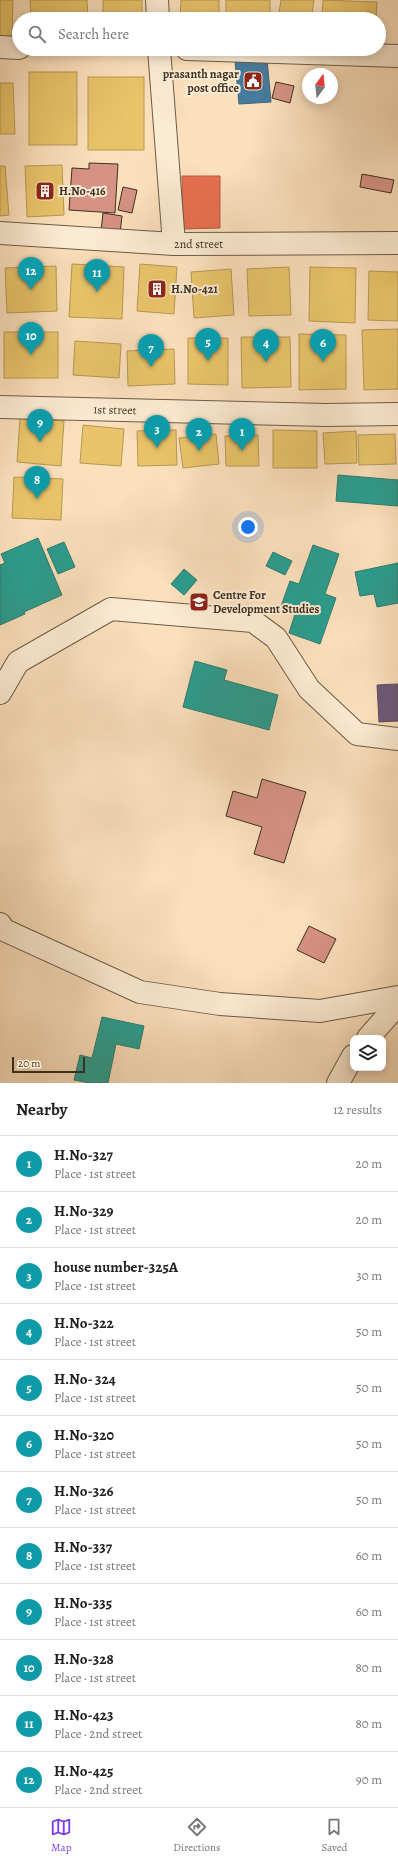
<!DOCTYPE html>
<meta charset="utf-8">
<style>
:root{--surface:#fff;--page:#f2f2f2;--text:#222;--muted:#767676;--line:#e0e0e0;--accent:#7c3aed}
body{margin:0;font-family:Alegreya,serif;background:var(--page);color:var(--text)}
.controls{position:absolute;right:12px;bottom:12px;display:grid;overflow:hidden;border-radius:8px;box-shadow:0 2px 10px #0003}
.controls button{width:36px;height:36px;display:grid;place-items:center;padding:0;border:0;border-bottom:1px solid var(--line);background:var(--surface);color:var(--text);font:20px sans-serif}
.compass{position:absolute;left:302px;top:68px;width:36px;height:36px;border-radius:50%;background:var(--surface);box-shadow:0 2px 10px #0003;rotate:15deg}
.scale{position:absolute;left:12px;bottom:10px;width:73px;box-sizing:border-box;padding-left:4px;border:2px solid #3c3021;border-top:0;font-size:11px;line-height:14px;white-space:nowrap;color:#3c3021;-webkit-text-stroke:3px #fcebd3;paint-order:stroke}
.you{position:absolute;left:248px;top:527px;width:14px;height:14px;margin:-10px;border:3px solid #fff;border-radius:50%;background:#1a73e8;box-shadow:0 0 0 6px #1a73e833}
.badge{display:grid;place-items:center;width:26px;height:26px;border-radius:50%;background:var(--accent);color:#fff;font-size:13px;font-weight:700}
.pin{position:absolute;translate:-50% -33px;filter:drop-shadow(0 1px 2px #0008)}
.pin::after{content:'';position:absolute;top:21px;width:14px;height:12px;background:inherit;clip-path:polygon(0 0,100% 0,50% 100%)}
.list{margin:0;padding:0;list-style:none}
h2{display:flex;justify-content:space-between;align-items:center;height:52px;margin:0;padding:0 16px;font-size:17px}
h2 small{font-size:13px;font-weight:400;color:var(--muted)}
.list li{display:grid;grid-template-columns:26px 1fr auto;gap:12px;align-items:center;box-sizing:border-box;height:56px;padding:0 16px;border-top:1px solid var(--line)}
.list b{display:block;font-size:15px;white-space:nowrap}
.list p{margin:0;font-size:13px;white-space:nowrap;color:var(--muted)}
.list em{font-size:13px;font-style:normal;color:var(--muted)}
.icon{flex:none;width:22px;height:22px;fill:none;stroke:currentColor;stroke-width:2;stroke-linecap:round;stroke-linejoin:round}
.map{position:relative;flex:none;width:398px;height:1083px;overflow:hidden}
.search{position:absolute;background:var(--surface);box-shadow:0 2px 10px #0003;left:12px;right:12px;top:12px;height:44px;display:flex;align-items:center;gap:10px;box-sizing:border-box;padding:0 14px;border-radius:22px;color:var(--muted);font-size:15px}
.sheet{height:724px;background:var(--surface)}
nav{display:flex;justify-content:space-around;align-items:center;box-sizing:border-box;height:56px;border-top:1px solid var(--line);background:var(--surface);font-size:11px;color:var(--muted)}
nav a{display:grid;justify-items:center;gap:2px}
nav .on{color:var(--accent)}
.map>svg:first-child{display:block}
.homes{fill:#e9c46a;stroke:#b59854}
.shops{fill:#e76f51;stroke:#b45c43}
.offices{fill:#6d597a;stroke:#5e4d5f}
.schools{fill:#2a9d8f;stroke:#2f7c6e}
.public{fill:#457b9d;stroke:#426478}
.building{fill:#d69285;stroke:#3c3021}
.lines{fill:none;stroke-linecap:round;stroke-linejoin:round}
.minor-casing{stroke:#6c5c48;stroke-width:24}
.minor{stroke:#fcebd3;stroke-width:22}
.labels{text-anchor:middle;stroke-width:4;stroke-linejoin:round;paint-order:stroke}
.poi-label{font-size:12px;font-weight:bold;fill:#3c3021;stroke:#fcebd3;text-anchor:start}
.street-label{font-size:12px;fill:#3c3021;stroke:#fcebd3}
</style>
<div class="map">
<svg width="398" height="1083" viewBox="0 0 398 1083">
<rect width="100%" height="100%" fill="#fbe0bc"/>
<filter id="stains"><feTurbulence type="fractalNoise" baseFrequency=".005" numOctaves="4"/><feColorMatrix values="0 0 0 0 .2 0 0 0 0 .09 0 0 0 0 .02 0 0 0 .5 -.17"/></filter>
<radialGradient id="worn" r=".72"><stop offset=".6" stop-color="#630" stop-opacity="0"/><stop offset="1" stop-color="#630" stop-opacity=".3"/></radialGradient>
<!-- homes -->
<g class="homes">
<path d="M0,0H13L12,38H0Z"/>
<path d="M30,0H87L88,19H31Z"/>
<rect x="103" y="0" width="39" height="19"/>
<path d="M181,0H219V19H180Z"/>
<rect x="226" y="0" width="44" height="19"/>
<path d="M281,0H314L311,19H278Z"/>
<path d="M323,0L377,2L376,19H322Z"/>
<rect x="29" y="72" width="48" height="73"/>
<rect x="88" y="77" width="56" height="73"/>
<path d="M0,83H13L15,134H0Z"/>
<path d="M62,165L64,215L27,217L25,166Z"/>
<path d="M0,166H5L9,215L0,216Z"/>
<path d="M72,264L124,267L122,319L69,317Z"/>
<path d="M140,264L177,267L174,314L137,311Z"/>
<path d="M56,266L57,311L7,313L5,268Z"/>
<path d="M289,267L291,315L249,316L247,269Z"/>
<path d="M310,267L356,268L355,323L309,321Z"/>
<path d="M231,269L234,315L194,318L191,272Z"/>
<path d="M369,271L398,272V321L368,320Z"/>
<path d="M398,329V389L364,390L362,330Z"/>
<rect x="4" y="332" width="54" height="46"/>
<path d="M299,334L346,335V389L299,390Z"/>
<path d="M241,337H290L291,387L242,388Z"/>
<path d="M188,338H228V385L188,384Z"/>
<path d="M75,341L121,344L119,378L73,375Z"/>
<path d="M174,349L175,384L128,386L127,351Z"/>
<path d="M20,418L64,421L61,466L17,462Z"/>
<path d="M83,425L124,429L121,466L80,463Z"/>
<path d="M176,430L177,465L138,466L137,431Z"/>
<path d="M273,430L317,431V468H273Z"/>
<path d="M356,431L357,463L325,464L323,433Z"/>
<path d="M216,434L219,464L183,468L179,438Z"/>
<path d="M395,434L396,464L359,465L358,435Z"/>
<path d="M258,435L259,466H226L225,436Z"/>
<path d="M14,477L63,479L61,520L12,518Z"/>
</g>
<!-- shops -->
<path class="shops" d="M182,176H220V228L183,229Z"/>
<!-- offices -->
<path class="offices" d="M398,684V721L379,722L377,685Z"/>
<!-- schools -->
<g class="schools">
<path d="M338,475L398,480V506L336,501Z"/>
<path d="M38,538L62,595L24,612L25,614L0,625V565L5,563L1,554Z"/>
<path d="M64,542L75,567L58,574L47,549Z"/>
<path d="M313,545L339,554L325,594L336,598L320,644L289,633L295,614L280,609L290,581L299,584Z"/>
<path d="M273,552L292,561L285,575L266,566Z"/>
<path d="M398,563V603L377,607L374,594L360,596L355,572Z"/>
<path d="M184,569L197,580L184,595L171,584Z"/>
<path d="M195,661L227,670L224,680L278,695L269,730L183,707Z"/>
<path d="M102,1017L144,1026L139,1049L116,1044L108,1083H90L74,1080L80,1055L92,1058Z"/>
</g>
<!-- public -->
<path class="public" d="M267,59L271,102L239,104L235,61Z"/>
<!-- building -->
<g class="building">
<path d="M276,82L294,86L290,103L272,98Z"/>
<path d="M89,163L118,164L115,213L69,210L72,168L89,169Z"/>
<path d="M362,174L394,180L391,193L360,187Z"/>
<path d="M123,187L137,190L132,213L118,210Z"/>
<path d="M103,213L122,216L120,234L101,231Z"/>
<path d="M262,779L306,792L284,863L254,854L262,827L226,816L233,791L257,798Z"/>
<path d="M309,926L336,939L324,963L297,950Z"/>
</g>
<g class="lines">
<defs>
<g id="minor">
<path d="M157,0L158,19"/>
<path d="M0,47L19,48"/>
<path d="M159,49L174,244"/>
<path d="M187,49L398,56"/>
<path id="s1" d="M0,233L174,244L398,243"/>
<path id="s2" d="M0,407L326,415L398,414"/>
<path d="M0,693L18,662L111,609L253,621L276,638L309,689L357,734L398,739"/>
<path d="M0,924L4,930L140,992L220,1004L320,1011L398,997"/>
<path d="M368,1038L398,1004"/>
<path d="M338,1083L353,1056"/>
</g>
</defs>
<!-- minor casing -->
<use href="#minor" class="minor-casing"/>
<!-- minor -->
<use href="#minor" class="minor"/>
</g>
<!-- icons -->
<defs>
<symbol id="civic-square" viewBox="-11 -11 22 22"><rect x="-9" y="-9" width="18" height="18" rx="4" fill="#8f2418" stroke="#fcebd3"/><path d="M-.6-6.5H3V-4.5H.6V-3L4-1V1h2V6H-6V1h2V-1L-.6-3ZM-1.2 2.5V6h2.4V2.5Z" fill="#fff"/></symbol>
<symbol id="building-square" viewBox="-11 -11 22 22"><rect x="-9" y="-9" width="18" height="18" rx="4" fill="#8f2418" stroke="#fcebd3"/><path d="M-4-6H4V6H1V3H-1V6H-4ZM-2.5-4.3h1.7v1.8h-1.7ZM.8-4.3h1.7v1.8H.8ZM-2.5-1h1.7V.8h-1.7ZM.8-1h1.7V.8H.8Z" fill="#fff"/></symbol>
<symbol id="university-square" viewBox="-11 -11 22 22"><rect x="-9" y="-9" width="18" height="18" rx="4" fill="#8f2418" stroke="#fcebd3"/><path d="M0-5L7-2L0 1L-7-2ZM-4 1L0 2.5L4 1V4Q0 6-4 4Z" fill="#fff"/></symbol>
</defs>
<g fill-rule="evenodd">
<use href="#civic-square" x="242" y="70" width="22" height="22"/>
<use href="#building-square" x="34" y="180" width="22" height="22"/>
<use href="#building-square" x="146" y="278" width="22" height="22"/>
<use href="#university-square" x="188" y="591" width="22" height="22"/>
</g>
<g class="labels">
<!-- poi labels -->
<g class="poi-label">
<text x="239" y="78" text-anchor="end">prasanth nagar<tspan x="239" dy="14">post office</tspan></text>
<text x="59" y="195">H.No-416</text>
<text x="171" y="293">H.No-421</text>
<text x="213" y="599">Centre For<tspan x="213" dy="14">Development Studies</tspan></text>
</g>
<!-- street labels -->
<g class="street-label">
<text dy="4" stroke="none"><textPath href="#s1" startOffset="199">2nd street</textPath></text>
<text dy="4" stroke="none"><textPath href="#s2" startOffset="115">1st street</textPath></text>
</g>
</g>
<rect width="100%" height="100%" filter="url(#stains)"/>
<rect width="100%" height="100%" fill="url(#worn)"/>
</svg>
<div class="controls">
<button><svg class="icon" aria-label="layers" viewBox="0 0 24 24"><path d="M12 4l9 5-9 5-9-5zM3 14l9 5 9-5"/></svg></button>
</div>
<svg class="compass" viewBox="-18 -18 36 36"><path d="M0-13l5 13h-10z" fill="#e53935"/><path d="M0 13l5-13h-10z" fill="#767676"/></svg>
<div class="scale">20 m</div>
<div class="you"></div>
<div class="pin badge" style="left:242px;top:451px;background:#0f9aa8">1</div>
<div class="pin badge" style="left:199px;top:451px;background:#0f9aa8">2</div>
<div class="pin badge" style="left:157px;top:448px;background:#0f9aa8">3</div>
<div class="pin badge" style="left:266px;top:362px;background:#0f9aa8">4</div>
<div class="pin badge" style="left:208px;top:361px;background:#0f9aa8">5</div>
<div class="pin badge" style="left:323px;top:362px;background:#0f9aa8">6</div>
<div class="pin badge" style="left:151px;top:367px;background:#0f9aa8">7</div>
<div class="pin badge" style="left:37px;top:499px;background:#0f9aa8">8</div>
<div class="pin badge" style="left:40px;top:442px;background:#0f9aa8">9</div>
<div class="pin badge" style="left:31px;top:355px;background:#0f9aa8">10</div>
<div class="pin badge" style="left:97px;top:292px;background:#0f9aa8">11</div>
<div class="pin badge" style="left:31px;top:290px;background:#0f9aa8">12</div>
<div class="search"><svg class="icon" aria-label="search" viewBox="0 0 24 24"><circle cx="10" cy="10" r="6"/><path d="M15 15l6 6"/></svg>Search here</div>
</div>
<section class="sheet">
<h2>Nearby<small>12 results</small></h2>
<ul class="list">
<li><span class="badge" style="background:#0f9aa8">1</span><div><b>H.No-327</b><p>Place · 1st street</p></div><em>20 m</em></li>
<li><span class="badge" style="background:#0f9aa8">2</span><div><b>H.No-329</b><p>Place · 1st street</p></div><em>20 m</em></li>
<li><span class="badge" style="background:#0f9aa8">3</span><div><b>house number-325A</b><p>Place · 1st street</p></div><em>30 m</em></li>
<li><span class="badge" style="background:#0f9aa8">4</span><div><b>H.No-322</b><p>Place · 1st street</p></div><em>50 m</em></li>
<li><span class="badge" style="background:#0f9aa8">5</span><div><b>H.No- 324</b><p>Place · 1st street</p></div><em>50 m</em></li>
<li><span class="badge" style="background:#0f9aa8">6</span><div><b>H.No-320</b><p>Place · 1st street</p></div><em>50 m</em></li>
<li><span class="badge" style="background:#0f9aa8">7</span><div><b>H.No-326</b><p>Place · 1st street</p></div><em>50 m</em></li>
<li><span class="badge" style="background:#0f9aa8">8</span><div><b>H.No-337</b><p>Place · 1st street</p></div><em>60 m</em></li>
<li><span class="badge" style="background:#0f9aa8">9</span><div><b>H.No-335</b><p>Place · 1st street</p></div><em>60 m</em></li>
<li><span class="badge" style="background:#0f9aa8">10</span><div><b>H.No-328</b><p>Place · 1st street</p></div><em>80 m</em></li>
<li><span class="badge" style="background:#0f9aa8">11</span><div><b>H.No-423</b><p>Place · 2nd street</p></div><em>80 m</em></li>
<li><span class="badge" style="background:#0f9aa8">12</span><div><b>H.No-425</b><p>Place · 2nd street</p></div><em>90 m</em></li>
</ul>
</section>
<nav>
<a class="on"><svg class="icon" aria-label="map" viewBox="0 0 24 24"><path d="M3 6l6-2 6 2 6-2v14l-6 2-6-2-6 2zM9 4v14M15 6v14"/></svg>Map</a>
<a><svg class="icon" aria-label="directions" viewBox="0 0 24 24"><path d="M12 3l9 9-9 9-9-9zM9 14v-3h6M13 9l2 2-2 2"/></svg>Directions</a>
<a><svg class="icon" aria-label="saved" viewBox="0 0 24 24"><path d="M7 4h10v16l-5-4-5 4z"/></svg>Saved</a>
</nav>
